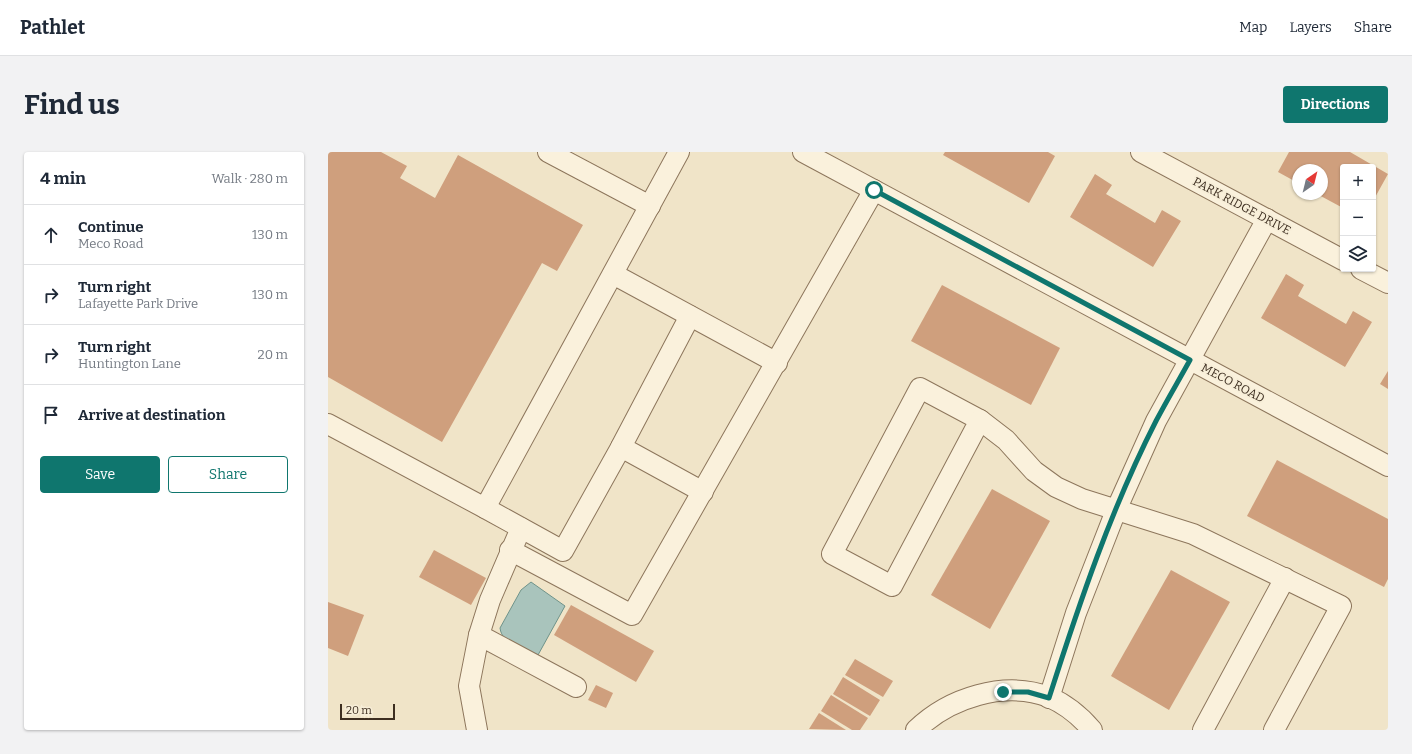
<!DOCTYPE html>
<meta charset="utf-8">
<style>
:root{--surface:#fff;--page:#f2f2f3;--text:#1f2937;--muted:#747a83;--line:#e0e1e3;--accent:#0f766e}
body{margin:0;font-family:Bitter,serif;background:var(--page);color:var(--text)}
.controls{position:absolute;right:12px;top:12px;display:grid;overflow:hidden;border-radius:4px;box-shadow:0 1px 3px #0004}
.controls button{width:36px;height:36px;display:grid;place-items:center;padding:0;border:0;border-bottom:1px solid var(--line);background:var(--surface);color:var(--text);font:20px sans-serif}
.compass{position:absolute;left:964px;top:12px;width:36px;height:36px;border-radius:50%;background:var(--surface);box-shadow:0 1px 3px #0004;rotate:35deg}
.scale{position:absolute;left:12px;bottom:10px;width:55px;box-sizing:border-box;padding-left:4px;border:2px solid #3d2e20;border-top:0;font-size:11px;line-height:14px;white-space:nowrap;color:#3d2e20;-webkit-text-stroke:3px #f7eed8;paint-order:stroke}
.stop{position:absolute;width:12px;height:12px;margin:-9px;border:3px solid #0f766e;border-radius:50%;background:#fff}
.stop.end{background:#0f766e;border-color:#fff;box-shadow:0 1px 4px #0008}
.list{margin:0;padding:0;list-style:none}
h2{display:flex;justify-content:space-between;align-items:center;height:52px;margin:0;padding:0 16px;font-size:17px}
h2 small{font-size:13px;font-weight:400;color:var(--muted)}
.list li{display:grid;grid-template-columns:26px 1fr auto;gap:12px;align-items:center;box-sizing:border-box;height:60px;padding:0 16px;border-top:1px solid var(--line)}
.list b{display:block;font-size:15px;white-space:nowrap}
.list p{margin:0;font-size:13px;white-space:nowrap;color:var(--muted)}
.list em{font-size:13px;font-style:normal;color:var(--muted)}
.actions{display:flex;gap:8px;padding:12px 16px}
.actions a{flex:1;padding:9px 0;border:1px solid var(--accent);border-radius:4px;text-align:center;font-size:14px;color:var(--accent)}
.actions .main{background:var(--accent);color:#fff}
.icon{flex:none;width:22px;height:22px;fill:none;stroke:currentColor;stroke-width:2;stroke-linecap:round;stroke-linejoin:round}
.map{position:relative;flex:none;width:1060px;height:578px;overflow:hidden;border-radius:4px}
header{display:flex;align-items:center;gap:24px;box-sizing:border-box;height:56px;padding:0 20px;background:var(--surface);border-bottom:1px solid var(--line)}
header strong{font-size:19px}
nav{display:flex;gap:22px;margin-inline-start:auto;font-size:14px}
.intro{display:flex;align-items:center;justify-content:space-between;box-sizing:border-box;height:96px;padding:0 24px}
h1{margin:0;font-size:28px}
.button{padding:10px 18px;border-radius:4px;background:var(--accent);color:#fff;font-size:14px;font-weight:700}
main{display:flex;gap:24px;padding:0 24px}
aside{flex:1;background:var(--surface);border-radius:4px;box-shadow:0 1px 3px #0004}
.map>svg:first-child{display:block}
.water{fill:#a9c4bc;stroke:#6f938a}
.building{fill:#cf9f7d}
.lines{fill:none;stroke-linecap:round;stroke-linejoin:round}
.minor-casing{stroke:#8d765c;stroke-width:22}
.minor{stroke:#faf1dc;stroke-width:20}
.route{stroke:#0f766e;stroke-width:5}
.labels{text-anchor:middle;stroke-width:3.5;stroke-linejoin:round;paint-order:stroke}
.street-label{font-size:12px;fill:#3d2e20;stroke:#f7eed8}
</style>
<header>
<strong>Pathlet</strong>
<nav><a>Map</a><a>Layers</a><a>Share</a></nav>
</header>
<div class="intro"><h1>Find us</h1><a class="button">Directions</a></div>
<main>
<aside>
<h2>4 min<small>Walk · 280 m</small></h2>
<ul class="list">
<li><svg class="icon" aria-label="ahead" viewBox="0 0 24 24"><path d="M12 20V5M6 11l6-6 6 6"/></svg><div><b>Continue</b><p>Meco Road</p></div><em>130 m</em></li>
<li><svg class="icon" aria-label="right" viewBox="0 0 24 24"><path d="M7 20v-9h11M14 6l5 5-5 5"/></svg><div><b>Turn right</b><p>Lafayette Park Drive</p></div><em>130 m</em></li>
<li><svg class="icon" aria-label="right" viewBox="0 0 24 24"><path d="M7 20v-9h11M14 6l5 5-5 5"/></svg><div><b>Turn right</b><p>Huntington Lane</p></div><em>20 m</em></li>
<li><svg class="icon" aria-label="arrive" viewBox="0 0 24 24"><path d="M6 21V4h12l-3 4 3 4H6"/></svg><div><b>Arrive at destination</b></div></li>
</ul>
<div class="actions"><a class="main">Save</a><a>Share</a></div>
</aside>
<div class="map">
<svg width="1060" height="578" viewBox="0 0 1060 578">
<rect width="100%" height="100%" fill="#f0e4c8"/>
<!-- water -->
<path class="water" d="M203,430L237,454L210,503C197,497 174,493 172,476L193,438Z"/>
<!-- building -->
<g class="building">
<path d="M0,0H53L79,14L72,26L107,46L130,3L255,73L229,119L214,111L114,290L0,225Z"/>
<path d="M617,0H720L727,4L701,51L615,3Z"/>
<path d="M961,0H1022L1060,22L1045,49V15H1015V56L989,42H994V18H970V31L950,20Z"/>
<path d="M767,22L784,33L778,42L827,71L834,58L853,69L825,115L742,65Z"/>
<path d="M958,122L976,133L970,144L1018,172L1025,159L1044,170L1017,215L933,166Z"/>
<path d="M614,133L732,196L703,253L583,189Z"/>
<path d="M1060,219V237L1052,232Z"/>
<path d="M949,308L1060,367V427L1056,435L919,364Z"/>
<path d="M664,337L722,369L662,477L603,443Z"/>
<path d="M106,398L158,426L143,453L91,425Z"/>
<path d="M843,418L902,450L841,558L783,524Z"/>
<path d="M0,450L36,463L20,504L0,496Z"/>
<path d="M243,453L326,499L308,530L226,483Z"/>
<path d="M527,507L565,529L555,545L517,523Z"/>
<path d="M515,525L552,548L542,564L505,542Z"/>
<path d="M268,533L285,541L278,556L260,548Z"/>
<path d="M503,543L540,566L532,578H524L493,559Z"/>
<path d="M491,561L518,578L481,577Z"/>
</g>
<g class="lines">
<defs>
<g id="minor">
<path d="M220,0L322,54"/>
<path d="M475,0L1060,314"/>
<path d="M813,0L1015,108"/>
<path d="M1033,117L1060,131"/>
<path d="M285,122L449,211"/>
<path d="M362,164L293,295L375,340"/>
<path d="M592,236L652,268L564,434L504,402Z"/>
<path d="M652,268L678,288L706,319L728,335L754,347L865,382L1013,454L946,578"/>
<path d="M0,272L157,356L351,0"/>
<path d="M157,356L235,399L293,295"/>
<path d="M193,376L162,448L151,483L248,535"/>
<path d="M182,398L304,463L546,38"/>
<path d="M721,546L748,461L789,356L828,269L939,67"/>
<path d="M149,578L141,534L151,483"/>
<path d="M588,578C621,546 676,528 721,545C737,552 753,565 764,578"/>
<path d="M875,578L957,426"/>
</g>
</defs>
<!-- minor casing -->
<use href="#minor" class="minor-casing"/>
<!-- minor -->
<use href="#minor" class="minor"/>
</g>
<g class="lines">
<!-- route -->
<path class="route" d="M546,38L862,208C851,228 839,248 828,269C783,357 751,452 721,546L700,540H675"/>
</g>
<g class="labels">
<!-- street labels -->
<g class="street-label">
<text transform="translate(914 54) rotate(28)" y="4">PARK RIDGE DRIVE</text>
<text transform="translate(905 231) rotate(28)" y="4">MECO ROAD</text>
</g>
</g>
</svg>
<div class="controls">
<button>+</button>
<button>−</button>
<button><svg class="icon" aria-label="layers" viewBox="0 0 24 24"><path d="M12 4l9 5-9 5-9-5zM3 14l9 5 9-5"/></svg></button>
</div>
<svg class="compass" viewBox="-18 -18 36 36"><path d="M0-13l5 13h-10z" fill="#e53935"/><path d="M0 13l5-13h-10z" fill="#747a83"/></svg>
<div class="scale">20 m</div>
<div class="stop" style="left:546px;top:38px"></div>
<div class="stop end" style="left:675px;top:540px"></div>
</div>
</main>
